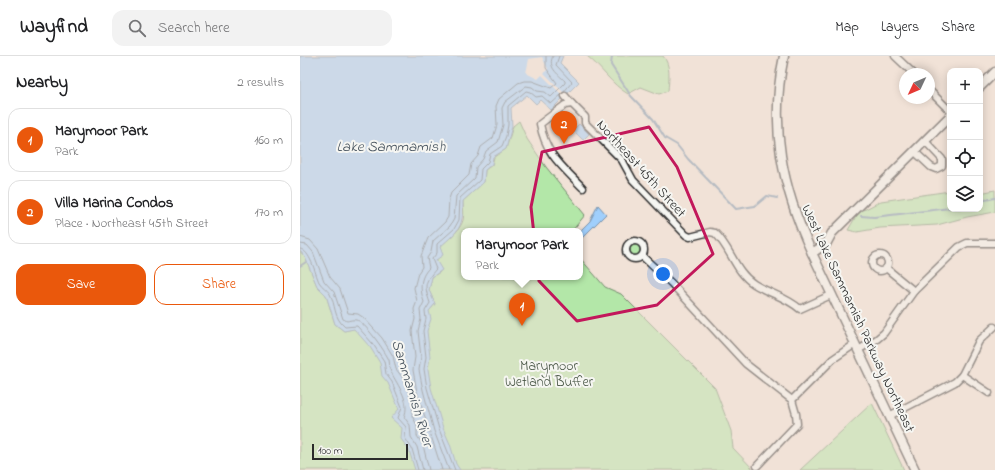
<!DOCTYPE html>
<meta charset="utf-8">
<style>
:root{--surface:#fff;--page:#f2f2f2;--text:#202124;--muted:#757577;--line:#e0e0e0;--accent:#ea580c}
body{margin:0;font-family:"Indie Flower",sans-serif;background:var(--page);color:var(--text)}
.controls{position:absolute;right:12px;top:12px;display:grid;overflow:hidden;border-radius:8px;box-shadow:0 2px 10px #0003}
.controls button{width:36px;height:36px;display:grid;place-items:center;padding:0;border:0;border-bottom:1px solid var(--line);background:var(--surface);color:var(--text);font:20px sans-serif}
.compass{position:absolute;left:599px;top:12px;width:36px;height:36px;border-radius:50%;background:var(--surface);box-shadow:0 2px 10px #0003;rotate:226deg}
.scale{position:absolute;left:12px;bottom:10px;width:96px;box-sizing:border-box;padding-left:4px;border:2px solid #2b2b2b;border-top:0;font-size:11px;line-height:14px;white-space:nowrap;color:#2b2b2b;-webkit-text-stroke:3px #f6f6f2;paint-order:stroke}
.you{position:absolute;left:363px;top:218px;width:14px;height:14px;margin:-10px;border:3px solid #fff;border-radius:50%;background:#1a73e8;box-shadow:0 0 0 6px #1a73e833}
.badge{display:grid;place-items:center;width:26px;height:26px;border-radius:50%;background:var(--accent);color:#fff;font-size:13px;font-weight:700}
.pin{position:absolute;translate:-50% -33px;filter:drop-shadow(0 1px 2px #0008)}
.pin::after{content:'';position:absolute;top:21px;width:14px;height:12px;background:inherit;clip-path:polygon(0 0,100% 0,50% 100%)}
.popup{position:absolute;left:161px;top:172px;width:122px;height:52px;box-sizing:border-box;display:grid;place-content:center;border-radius:8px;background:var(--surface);filter:drop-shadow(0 1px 3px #0005);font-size:13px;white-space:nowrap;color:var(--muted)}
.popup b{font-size:15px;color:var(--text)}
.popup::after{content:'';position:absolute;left:50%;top:100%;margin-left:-8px;border:8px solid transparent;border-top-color:var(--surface)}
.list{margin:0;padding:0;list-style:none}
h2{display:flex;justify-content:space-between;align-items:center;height:52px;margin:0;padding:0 16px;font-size:17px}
h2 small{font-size:13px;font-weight:400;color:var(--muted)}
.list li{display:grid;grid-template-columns:26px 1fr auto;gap:12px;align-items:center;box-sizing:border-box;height:64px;margin:0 8px 8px;padding:0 8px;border:1px solid var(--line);border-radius:12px}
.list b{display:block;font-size:15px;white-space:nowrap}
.list p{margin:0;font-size:13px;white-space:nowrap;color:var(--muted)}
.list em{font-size:13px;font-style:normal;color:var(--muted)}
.actions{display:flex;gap:8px;padding:12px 16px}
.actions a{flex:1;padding:9px 0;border:1px solid var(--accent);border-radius:12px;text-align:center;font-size:14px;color:var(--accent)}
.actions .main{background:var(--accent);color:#fff}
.icon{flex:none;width:22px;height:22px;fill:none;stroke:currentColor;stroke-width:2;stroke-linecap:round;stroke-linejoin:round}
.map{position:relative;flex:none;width:695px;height:414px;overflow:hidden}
header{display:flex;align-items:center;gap:24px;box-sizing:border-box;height:56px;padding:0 20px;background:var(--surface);border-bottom:1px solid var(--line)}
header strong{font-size:19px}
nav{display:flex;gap:22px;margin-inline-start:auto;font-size:14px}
.search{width:280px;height:36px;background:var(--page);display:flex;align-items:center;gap:10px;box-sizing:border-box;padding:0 14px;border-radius:12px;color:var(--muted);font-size:15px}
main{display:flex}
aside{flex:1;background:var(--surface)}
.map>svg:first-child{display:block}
.green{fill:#b3e7a8;stroke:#6f896a}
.water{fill:#a0cffc;stroke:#718da8}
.pier{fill:#f1e2d7}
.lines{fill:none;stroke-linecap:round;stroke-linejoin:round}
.shore{stroke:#5a6d7f;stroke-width:1}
.stream{stroke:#718da8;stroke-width:2}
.street-casing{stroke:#2b2b2b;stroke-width:9}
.secondary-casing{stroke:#2b2b2b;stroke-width:11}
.street{stroke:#f6f6f2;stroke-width:6}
.secondary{stroke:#f6f6f2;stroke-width:8}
.marked{fill:none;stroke:#c2185b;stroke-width:3;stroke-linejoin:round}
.labels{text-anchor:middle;stroke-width:4;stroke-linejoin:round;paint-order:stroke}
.street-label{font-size:14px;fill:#2b2b2b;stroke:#f6f6f2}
.park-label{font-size:14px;fill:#4d5a4a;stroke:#f6f6f2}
.water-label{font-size:15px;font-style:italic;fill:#48545f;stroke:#f6f6f2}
</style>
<header>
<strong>Wayfind</strong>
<div class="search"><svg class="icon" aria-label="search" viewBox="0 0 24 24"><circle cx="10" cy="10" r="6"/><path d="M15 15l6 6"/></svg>Search here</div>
<nav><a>Map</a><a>Layers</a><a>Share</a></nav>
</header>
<main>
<aside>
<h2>Nearby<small>2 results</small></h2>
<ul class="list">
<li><span class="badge">1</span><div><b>Marymoor Park</b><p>Park</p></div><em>160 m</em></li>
<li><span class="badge">2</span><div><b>Villa Marina Condos</b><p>Place · Northeast 45th Street</p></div><em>170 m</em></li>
</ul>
<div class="actions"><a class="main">Save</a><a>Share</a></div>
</aside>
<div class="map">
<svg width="695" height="414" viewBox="0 0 695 414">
<rect width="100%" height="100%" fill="#f1e2d7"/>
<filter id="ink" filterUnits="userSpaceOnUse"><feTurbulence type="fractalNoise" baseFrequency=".025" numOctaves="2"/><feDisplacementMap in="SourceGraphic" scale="8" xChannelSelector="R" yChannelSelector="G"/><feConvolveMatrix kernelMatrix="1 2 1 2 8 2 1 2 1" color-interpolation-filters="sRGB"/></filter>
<g filter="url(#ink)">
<!-- green -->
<g class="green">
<path d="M287,0H363C371,9 369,23 368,35L359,38L341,31L328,38C311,28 302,12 287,0Z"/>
<path d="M219,65L227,83L246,111L285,159L272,175H164V221H280V202L305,231L321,238L415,332L431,375L433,392L454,414H0V195L5,201L17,230L26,239L35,268L44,275L129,255L135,248L129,234L132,221L140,216C128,185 152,189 162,167C165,161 163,151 163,145L184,126L185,114L192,109L194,101L206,93L213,70Z"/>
<path d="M695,134V156L667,161L637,169L580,172L557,176L548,174L558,157L581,145L650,135V153H680V137Z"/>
<circle cx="335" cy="194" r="5"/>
<path d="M572,347L604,414H500Z"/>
</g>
<!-- water -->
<g class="water">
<path d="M0,0H263L260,7L279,26L251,54L240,44L236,48L227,39L211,52L212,70L206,93L193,101L192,108L185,114L184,126L163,145C163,172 160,173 140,191L143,199L136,204L142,214L132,221L129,234L135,248L129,255L131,263L127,275L130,301L128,313L131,332L143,372L150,388L156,408L160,414H115L109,394L101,383L102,372L91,362L99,353L88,327L82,320L80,307L70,291L54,273L44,275L35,268L26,239L17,230L5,201L0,195Z"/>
<path d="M279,68L289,78L283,84L273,74Z"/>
<path d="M298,149L306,158L280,184V175L290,165Z"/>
</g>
<!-- pier -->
<path class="pier" d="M242,1L248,13L244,17L266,39L264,41L242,19L238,23L226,17L229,3Z"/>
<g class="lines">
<!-- shore -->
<g class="shore">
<path d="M259,0L256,9L272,26L263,37"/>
<path d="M0,181L10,184L18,193L30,221L40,233L48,257L58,258L64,262L82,282L93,300L96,313L102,321L113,347L112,360L117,369V380L123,389L129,414"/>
<path d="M0,188L7,189L13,196L24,225L34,236L43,263L47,265C51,264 55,263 59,265C67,270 85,295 89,304C90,308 89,313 91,316C98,330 111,346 104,361L110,369L111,381L117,391L123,414"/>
<path d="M0,193C10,194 15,217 19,226C22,231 27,233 30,238C36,249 33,261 45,271L57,270L73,288L84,305L86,318L92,326L102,351L98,362L106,371L105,382L112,393L118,414"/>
<path d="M142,414L117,336L113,314L115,301L112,275L115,263L114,253L117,245L114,232L118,217L122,211L121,200L128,182L145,166L148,161L149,143L151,137L169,119L171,108L178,100L181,91L193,82L197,69L196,50L199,43L218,27L224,25H232L251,32L257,27L246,12V0"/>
<path d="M149,414L134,375L123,334L119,314L121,301L118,275L121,263L120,254L124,246C120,234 119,222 129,212L127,202L131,196L133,185L150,170L154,163L156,140L175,122L176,111L183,103L186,95L198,86L203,69L202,52L205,46L226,30L232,31L237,35L245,36L251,41L265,27V25C258,18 247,11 253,0"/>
<path d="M155,414L139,373L127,332L124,313L126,301L123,275L126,263L125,255L130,247C124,229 124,227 136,213L132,203L137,197V188L154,173L159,164L160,142L180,124L181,113L188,106L190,98L202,90L206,80L208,69V50L226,35L230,36L236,41L242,40L251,48L262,38"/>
</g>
<!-- stream -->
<g class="stream">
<path d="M312,0L311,9L331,40L353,63L365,82L377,89L388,103L436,153L455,150L467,140L477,142"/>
<path d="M680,145L695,142"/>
<path d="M561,160L574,161L650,152"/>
<path d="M0,210L6,206"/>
</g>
<defs>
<g id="street">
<path d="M595,0L614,18"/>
<path d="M629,34L650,55"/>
<path d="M265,40L272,48"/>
<path d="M614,95L631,111L636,113L642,110V103L625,85"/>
<path d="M283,132C262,110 246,99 240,68L265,49L272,48L285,61V67L322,104L333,124L386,179L390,181L410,176L415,177C431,192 435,216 454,228C470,238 485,240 500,253L531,239"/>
<circle cx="335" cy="194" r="9"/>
<circle cx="580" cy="207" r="8"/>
<path d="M342,200L371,227L446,308L492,344"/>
<path d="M586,212L614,235"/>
<path d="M558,294L577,283L584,277L614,235L659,191L667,187H695"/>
<path d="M662,319L689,337"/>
<path d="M589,360L655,326L662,319L679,285L694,271"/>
<path d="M457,410L497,368L496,358L492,344L533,303L555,288"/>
</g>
<g id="secondary">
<path d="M484,0C469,70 482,132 512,197L615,414"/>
<path d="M680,31L695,16"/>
<path d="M512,197L526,188L532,177L650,60"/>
</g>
</defs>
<!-- street casing -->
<use href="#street" class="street-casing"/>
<!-- secondary casing -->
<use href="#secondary" class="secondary-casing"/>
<!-- street -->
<use href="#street" class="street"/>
<!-- secondary -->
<use href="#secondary" class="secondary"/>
</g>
</g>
<!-- marked area -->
<path d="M0 0H695V414H0ZM349,71L377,111L413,198L357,249L277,265L239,225L231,151L242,96Z" fill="#f1e2d7" fill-opacity=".55" fill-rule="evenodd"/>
<path class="marked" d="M349,71L377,111L413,198L357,249L277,265L239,225L231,151L242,96Z"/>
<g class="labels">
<!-- street labels -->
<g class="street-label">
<text transform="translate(342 112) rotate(48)" y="5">Northeast 45th Street</text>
<text transform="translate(559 262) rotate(65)" y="5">West Lake Sammamish Parkway Northeast</text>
</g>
<!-- park labels -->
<g class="park-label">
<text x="249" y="314">Marymoor<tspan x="249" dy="16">Wetland Buffer</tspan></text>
</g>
<!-- water labels -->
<g class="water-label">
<text x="91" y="95">Lake Sammamish</text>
<text transform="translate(113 337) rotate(73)" y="5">Sammamish River</text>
</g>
</g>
</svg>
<div class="controls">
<button>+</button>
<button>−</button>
<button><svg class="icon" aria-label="locate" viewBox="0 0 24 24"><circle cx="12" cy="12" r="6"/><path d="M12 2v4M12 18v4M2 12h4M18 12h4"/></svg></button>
<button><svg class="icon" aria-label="layers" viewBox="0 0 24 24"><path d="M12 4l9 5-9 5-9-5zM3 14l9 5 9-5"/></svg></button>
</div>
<svg class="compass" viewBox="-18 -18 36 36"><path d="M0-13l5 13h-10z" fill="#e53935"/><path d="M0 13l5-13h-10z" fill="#757577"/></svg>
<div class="scale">100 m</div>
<div class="you"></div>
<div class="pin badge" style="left:222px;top:270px">1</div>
<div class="popup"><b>Marymoor Park</b>Park</div>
<div class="pin badge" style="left:264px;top:88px">2</div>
</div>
</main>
